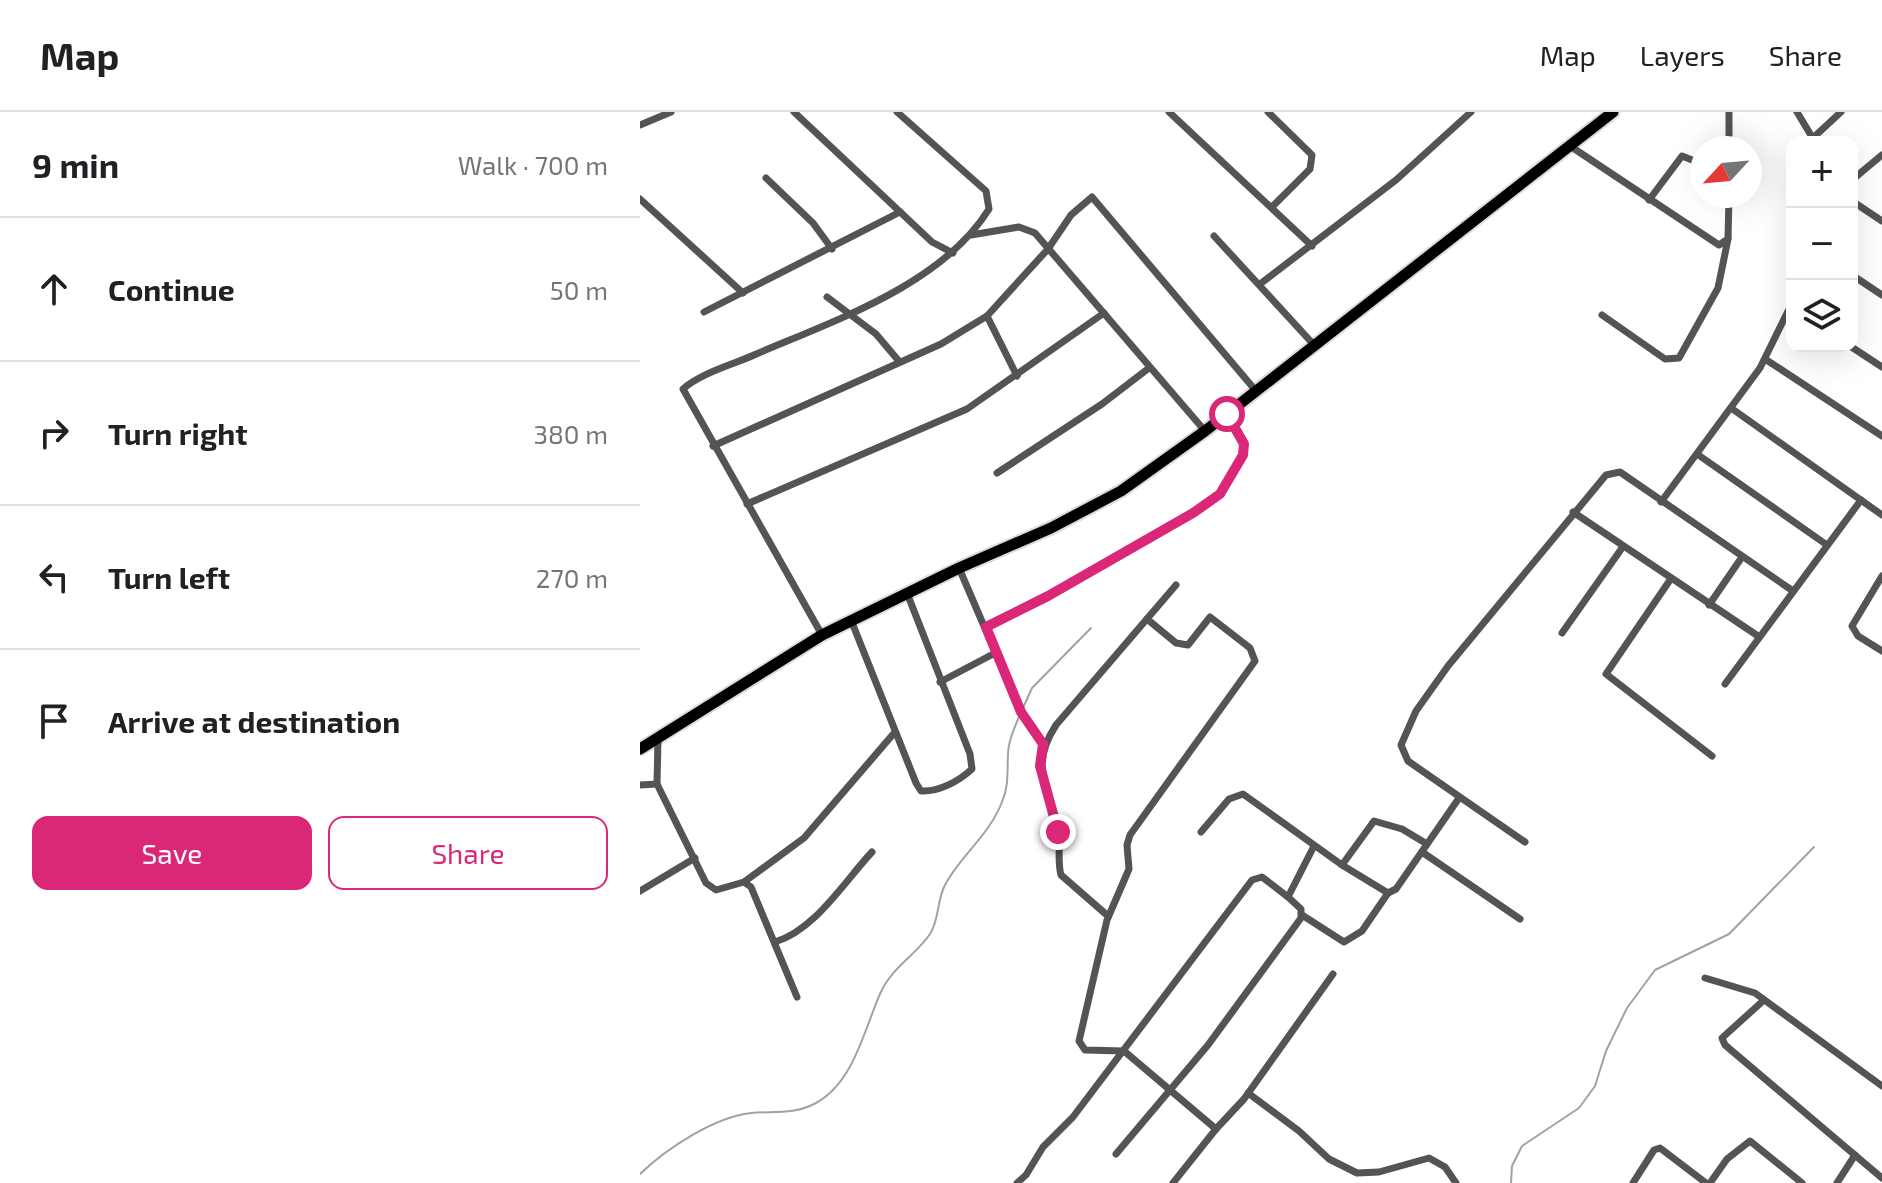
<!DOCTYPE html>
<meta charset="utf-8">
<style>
:root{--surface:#fff;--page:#f2f2f2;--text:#202124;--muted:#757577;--line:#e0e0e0;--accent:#db2777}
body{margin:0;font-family:"Exo 2",sans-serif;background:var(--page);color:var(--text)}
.controls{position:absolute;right:24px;top:24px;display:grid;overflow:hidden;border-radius:16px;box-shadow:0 8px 32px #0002}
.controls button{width:72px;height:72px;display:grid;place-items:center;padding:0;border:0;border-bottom:2px solid var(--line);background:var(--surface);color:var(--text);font:40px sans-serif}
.compass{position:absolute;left:1050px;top:24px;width:72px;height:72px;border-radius:50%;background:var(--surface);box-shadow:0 8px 32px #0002;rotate:244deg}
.stop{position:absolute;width:24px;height:24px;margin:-18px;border:6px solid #db2777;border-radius:50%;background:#fff}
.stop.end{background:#db2777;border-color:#fff;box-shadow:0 2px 8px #0008}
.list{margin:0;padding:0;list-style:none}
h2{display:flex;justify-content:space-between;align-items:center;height:104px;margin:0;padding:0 32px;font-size:34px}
h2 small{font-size:26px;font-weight:400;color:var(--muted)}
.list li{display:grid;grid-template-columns:52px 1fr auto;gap:24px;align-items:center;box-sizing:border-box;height:144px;padding:0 32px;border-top:2px solid var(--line)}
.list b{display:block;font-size:30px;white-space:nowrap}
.list em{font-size:26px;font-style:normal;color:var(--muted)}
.actions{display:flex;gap:16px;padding:24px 32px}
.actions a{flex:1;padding:18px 0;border:2px solid var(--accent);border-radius:16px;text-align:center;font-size:28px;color:var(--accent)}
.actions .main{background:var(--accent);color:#fff}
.icon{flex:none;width:44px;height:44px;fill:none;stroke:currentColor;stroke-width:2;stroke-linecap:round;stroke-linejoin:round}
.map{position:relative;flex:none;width:1242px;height:1071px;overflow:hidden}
header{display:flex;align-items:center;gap:48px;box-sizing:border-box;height:112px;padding:0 40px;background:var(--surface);border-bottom:2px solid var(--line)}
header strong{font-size:38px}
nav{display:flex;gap:44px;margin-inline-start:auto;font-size:28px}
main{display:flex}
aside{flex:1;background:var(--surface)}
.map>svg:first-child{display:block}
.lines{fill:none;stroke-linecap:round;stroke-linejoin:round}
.stream{stroke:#a2a2a2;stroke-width:2}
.primary-casing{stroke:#dbdbdb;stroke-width:15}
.minor{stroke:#545454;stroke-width:7}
.primary{stroke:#000;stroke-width:11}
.route{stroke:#db2777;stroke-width:10}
</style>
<header>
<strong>Map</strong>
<nav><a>Map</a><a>Layers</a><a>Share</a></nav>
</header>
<main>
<aside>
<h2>9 min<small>Walk · 700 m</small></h2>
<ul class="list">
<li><svg class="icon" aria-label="ahead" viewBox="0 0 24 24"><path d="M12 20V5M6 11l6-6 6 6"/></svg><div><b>Continue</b></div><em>50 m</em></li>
<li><svg class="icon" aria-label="right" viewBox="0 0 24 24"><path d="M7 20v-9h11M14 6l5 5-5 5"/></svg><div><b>Turn right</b></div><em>380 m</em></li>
<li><svg class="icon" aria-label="left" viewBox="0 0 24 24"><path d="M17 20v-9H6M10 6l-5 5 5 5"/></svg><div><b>Turn left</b></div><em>270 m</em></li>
<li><svg class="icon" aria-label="arrive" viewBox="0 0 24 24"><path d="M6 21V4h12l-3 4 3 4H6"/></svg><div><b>Arrive at destination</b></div></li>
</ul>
<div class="actions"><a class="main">Save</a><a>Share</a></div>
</aside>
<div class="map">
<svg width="1242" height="1071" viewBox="0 0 1242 1071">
<rect width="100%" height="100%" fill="#fff"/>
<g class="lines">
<!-- stream -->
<g class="stream">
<path d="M383,596L392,576L451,516"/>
<path d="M0,1062C26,1037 74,1005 111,1001C134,999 154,1003 176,991C214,970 224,918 240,882C251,856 275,844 290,822C299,808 297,790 304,775C318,746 349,724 362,690C369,674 367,660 368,643C368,629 375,615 380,602"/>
<path d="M871,1071L872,1054L882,1034L939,996L955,974L966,939L987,896L1015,858L1089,822L1174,735"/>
</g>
<defs>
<path id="primary" d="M0,637L182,523L319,456L411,416L481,379L565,319L973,0"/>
</defs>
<!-- primary casing -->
<use href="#primary" class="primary-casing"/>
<!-- minor -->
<g class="minor">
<path d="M154,0L292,130L313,141"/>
<path d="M529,0L672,134"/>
<path d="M628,0L672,43L670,57L632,95"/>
<path d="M1089,0V36"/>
<path d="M1157,0L1175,30"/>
<path d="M0,13L31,0"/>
<path d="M1174,25L1201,0"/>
<path d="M930,34L1079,133L1088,127L1089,84"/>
<path d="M126,66L173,111L192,137"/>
<path d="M1212,68L1242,43"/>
<path d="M0,87L103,181"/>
<path d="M1009,88L1042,44L1062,52"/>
<path d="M1212,89L1242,109"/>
<path d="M331,123L379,115L395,121L565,319"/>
<path d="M574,124L675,234"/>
<path d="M1212,163L1242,183"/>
<path d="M620,172L756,68L831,0"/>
<path d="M187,185L236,222L258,248"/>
<path d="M64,200L260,100"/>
<path d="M962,203L1025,247L1039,246L1078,176L1088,127"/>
<path d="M347,204L377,264"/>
<path d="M1210,234L1242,255"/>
<path d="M1125,247L1242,324"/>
<path d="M1091,296L1242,403"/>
<path d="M73,334L301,232L347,204L408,137L431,103L452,85L616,279"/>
<path d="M1057,342L1187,433"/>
<path d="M357,361L462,292L509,256"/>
<path d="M1021,390L1120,256L1152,191"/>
<path d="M107,392L327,297L464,201"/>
<path d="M933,400L1118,524"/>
<path d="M319,456L381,600L403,632"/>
<path d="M1242,464L1212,514L1218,524L1242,539"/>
<path d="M1030,468L966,562L1072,644"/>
<path d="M1069,493L1102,445"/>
<path d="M507,507L536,531L548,533L570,505L610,536L615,549L490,723L487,733L489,757L467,808L439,929L445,938L484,939L576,1017L604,987L693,862"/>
<path d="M211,508L276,671L281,679C299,680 319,669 332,657L330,642L267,481"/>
<path d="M346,515L408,484L553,401L580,382L603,343L604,332L587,302"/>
<path d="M922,521L982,436"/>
<path d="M182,523L43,277C61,261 92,253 114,243C193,209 302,173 349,97L346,79L257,0"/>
<path d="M300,570L357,540"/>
<path d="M1085,572L1221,388"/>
<path d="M18,626L17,672L66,771L76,778L104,770L111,775L157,885"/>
<path d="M0,673L17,672"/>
<path d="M561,720L589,687L603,682L702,753L748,781L756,777L819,686"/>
<path d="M885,730L768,649L761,633L776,599L808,554L966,363L980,360L1153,479"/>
<path d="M782,740L880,807"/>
<path d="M702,753L734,709L762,717L787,732"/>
<path d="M104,770L164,726L255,620"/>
<path d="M0,779L55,746"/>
<path d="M662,803L704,830L722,819L748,781"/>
<path d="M468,804L421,763C417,749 421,734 418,719C410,675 388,656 416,613L536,473"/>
<path d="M135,830C175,818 204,770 232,740"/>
<path d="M1065,866L1115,881L1242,974"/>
<path d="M1124,888L1082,926L1085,933L1242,1066"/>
<path d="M608,981L659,1019L689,1047L717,1061L739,1060L789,1046L805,1055L816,1071"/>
<path d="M476,1042L568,933L661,806V797L648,785L674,734"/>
<path d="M377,1071L386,1063L403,1035L433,1005L612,768L622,765L648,785"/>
<path d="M533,1071L576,1017"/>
<path d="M993,1071L1014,1038L1020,1036L1066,1071"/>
<path d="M1070,1071L1087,1047L1110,1029L1162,1071"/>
<path d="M1197,1071L1215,1043"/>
</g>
<!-- primary -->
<use href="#primary" class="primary"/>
</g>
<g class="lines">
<!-- route -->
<path class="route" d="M418,720L400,654L403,632L381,600L346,515L408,484L553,401L580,382L603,343L604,332L587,302"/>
</g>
</svg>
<div class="controls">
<button>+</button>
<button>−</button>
<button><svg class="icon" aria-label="layers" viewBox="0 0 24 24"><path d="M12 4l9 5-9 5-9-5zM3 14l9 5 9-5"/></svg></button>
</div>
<svg class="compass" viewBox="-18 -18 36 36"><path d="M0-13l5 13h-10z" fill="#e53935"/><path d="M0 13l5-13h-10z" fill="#757577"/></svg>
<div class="stop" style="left:587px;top:302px"></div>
<div class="stop end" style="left:418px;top:720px"></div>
</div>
</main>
